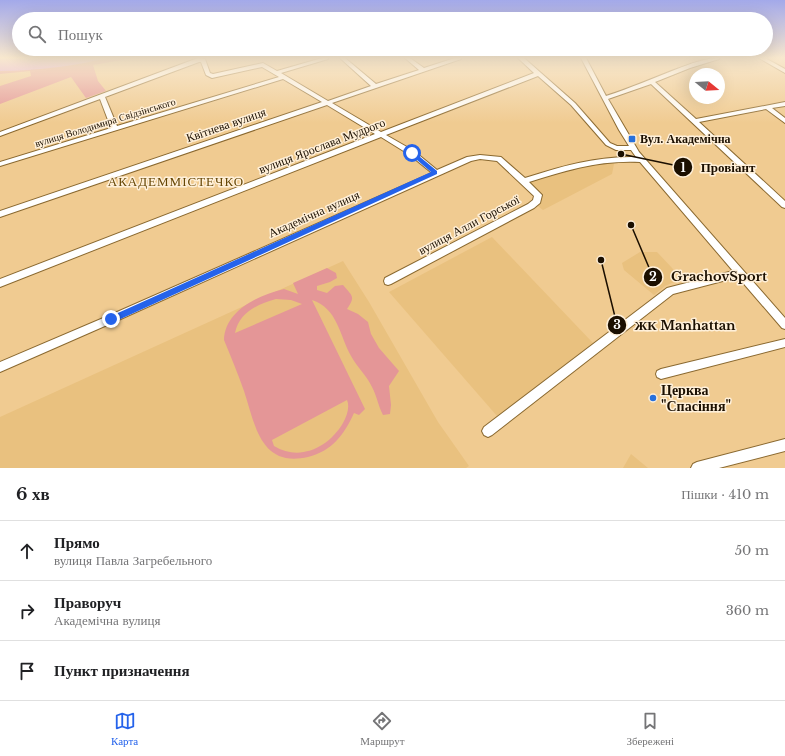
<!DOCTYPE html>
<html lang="uk">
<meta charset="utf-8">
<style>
:root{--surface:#fff;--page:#f6f6f6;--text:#202124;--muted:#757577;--line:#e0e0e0;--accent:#2563eb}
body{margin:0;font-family:"Libre Baskerville",serif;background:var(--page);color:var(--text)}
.compass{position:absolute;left:689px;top:68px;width:36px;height:36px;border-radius:50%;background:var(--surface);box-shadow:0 4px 16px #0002;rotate:108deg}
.stop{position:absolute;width:12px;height:12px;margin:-9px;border:3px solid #2563eb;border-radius:50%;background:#fff}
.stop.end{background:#2563eb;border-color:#fff;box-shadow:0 1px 4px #0008}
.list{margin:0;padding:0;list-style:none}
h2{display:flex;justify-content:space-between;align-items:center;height:52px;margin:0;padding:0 16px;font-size:17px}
h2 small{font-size:13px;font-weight:400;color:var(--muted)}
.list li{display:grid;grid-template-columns:26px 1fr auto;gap:12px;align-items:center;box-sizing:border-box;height:60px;padding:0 16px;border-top:1px solid var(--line)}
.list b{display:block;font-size:15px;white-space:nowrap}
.list p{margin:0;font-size:13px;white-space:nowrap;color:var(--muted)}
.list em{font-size:13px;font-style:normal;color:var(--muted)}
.icon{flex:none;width:22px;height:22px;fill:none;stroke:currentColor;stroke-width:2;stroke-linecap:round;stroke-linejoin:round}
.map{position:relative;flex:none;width:785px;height:468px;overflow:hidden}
.search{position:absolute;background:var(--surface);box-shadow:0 4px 16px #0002;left:12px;right:12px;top:12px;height:44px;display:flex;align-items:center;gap:10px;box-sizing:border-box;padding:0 14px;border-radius:22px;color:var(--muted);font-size:15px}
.sheet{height:232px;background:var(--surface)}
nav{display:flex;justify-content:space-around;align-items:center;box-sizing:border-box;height:56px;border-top:1px solid var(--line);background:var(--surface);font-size:11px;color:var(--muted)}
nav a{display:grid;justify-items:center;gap:2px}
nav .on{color:var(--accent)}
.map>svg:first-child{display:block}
.built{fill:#e9c17f}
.green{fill:#e49697;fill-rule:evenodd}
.water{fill:#db99ee}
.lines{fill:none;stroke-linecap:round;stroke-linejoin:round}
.minor-casing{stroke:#8a6930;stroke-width:2}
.minor{fill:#fff;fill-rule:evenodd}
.route{fill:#2563eb}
.poi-dot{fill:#2770dc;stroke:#fff0d9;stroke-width:1.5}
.labels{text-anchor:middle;stroke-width:3;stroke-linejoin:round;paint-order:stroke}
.far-street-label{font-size:10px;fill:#1b0f00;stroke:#fff0d9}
.street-label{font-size:12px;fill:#1b0f00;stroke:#fff0d9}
.poi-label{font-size:12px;font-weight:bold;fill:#1b0f00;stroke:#fff0d9;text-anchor:start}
.neighbourhood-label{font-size:13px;letter-spacing:1px;fill:#664604;stroke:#fff0d9}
.near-poi-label{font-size:14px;font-weight:bold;fill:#1b0f00;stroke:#fff0d9;text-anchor:start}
.leader{fill:none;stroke:#1b0f00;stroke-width:1.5}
.callout-dot{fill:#1b0f00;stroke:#fff0d9;stroke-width:1.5}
.mark-label{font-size:12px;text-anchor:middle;font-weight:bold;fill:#fff}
.callout-label{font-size:13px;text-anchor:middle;font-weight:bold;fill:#1b0f00;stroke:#fff0d9;stroke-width:3;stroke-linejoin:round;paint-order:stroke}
</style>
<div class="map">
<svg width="785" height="468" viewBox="0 0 785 468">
<rect width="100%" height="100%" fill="#f0cb91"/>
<!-- built -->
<g class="built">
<path d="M610,159L614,164L612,174L543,210L534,203L538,194L524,181Z"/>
<path d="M492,237L593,343L497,416L389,292Z"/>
<path d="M640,252H657L673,269L675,274L674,282L665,286L654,295L624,270L622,263Z"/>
<path d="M343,261L369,302L438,422L469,466L466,468H0V417Z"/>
<path d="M631,454L648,468H623Z"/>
</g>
<!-- green -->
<g class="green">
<path d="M0,58H134L93,65L98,81L106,91L86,98L71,77L0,104V86L31,76L30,71L0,74Z"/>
<path d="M327,268L336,273L337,278L330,282L317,286V290L327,293L335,286L343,285C352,296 356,296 347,309L358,314L368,322L371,334L379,348L399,371L389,386L391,405L390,414L383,415C378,406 377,396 372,387C367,376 357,367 351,356C339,334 338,309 312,300L365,409L359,415L354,413C344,435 332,451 308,457C260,468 255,424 244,391C238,374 231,357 224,340C225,310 259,295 284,289L298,294L293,283ZM276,299L291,300L302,304L235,333C239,313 257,304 276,299ZM347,400C350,407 347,416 343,423C329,447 300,462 274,446L272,440Z"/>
</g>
<!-- water -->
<path class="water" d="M0,58H108C73,66 36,71 0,71Z"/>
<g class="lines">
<defs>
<g id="minor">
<path d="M198,58L205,59L210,73L213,74L263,63L277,71L322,58H328V59L281,73L328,101L371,86L340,58H345L376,84L419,70L405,58H410L424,68L455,58H461V59L332,103L381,132L534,73L518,58H524L575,103L610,143L617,146H629L619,130L581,58H586L606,96C631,88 653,78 677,69C690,64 705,58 719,58V59L690,68L655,82L696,119L785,102V106L772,108L785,118V123L766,109L699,122L785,201V208L782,207L651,84L608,99L639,152L785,318V329L782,328L738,277L673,294L492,435L488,437L484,435L482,431L484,427L667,288L733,271L640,162C600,160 567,170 529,182L542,195L540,203L534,208L391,284L388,285L385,284L384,281L385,278L528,204L533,200L534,196L497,161L480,159L471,161L114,322L0,372V362L108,316L432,173L410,155L381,137L0,287V279L375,134L327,105L0,217V211L322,102L283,79L0,166V162L111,128L100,99L0,136V132ZM199,62H201L206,75L212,78L262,67L279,77L117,126L105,97ZM538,76L571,105L606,145L616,150H631L636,157C597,156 562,166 525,178L501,157L480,155L467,157L437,170L414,151L386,135Z"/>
<path d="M759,58H765L785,69V73Z"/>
<path d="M785,339V347L661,379L657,377L656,374L657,371L661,369Z"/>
<path d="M785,439V451L719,468H691L693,464L697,462Z"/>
</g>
</defs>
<!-- minor casing -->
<use href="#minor" class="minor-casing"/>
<!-- minor -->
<use href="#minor" class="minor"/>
</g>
<!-- sky -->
<linearGradient id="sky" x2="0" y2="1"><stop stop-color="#a3a9ea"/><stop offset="0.47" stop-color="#f8e8ce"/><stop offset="1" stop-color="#f8e8ce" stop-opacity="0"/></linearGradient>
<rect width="785" height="123" fill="url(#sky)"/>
<!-- route -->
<path class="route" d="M410,152H414L437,171V174L114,322H109V317L431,172L410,154Z"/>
<!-- markers -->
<g class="poi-dot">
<rect x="628" y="135" width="8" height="8" rx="2"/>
<circle cx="653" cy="398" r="4"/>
</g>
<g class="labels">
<!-- far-street labels -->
<g class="far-street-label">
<text transform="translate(105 122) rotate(-17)" y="4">вулиця Володимира Свідзінського</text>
</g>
<!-- street labels -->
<g class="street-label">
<text transform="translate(226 125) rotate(-19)" y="4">Квітнева вулиця</text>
<text transform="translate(322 146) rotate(-21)" y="4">вулиця Ярослава Мудрого</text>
<text transform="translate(314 214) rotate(-24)" y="4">Академічна вулиця</text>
<text transform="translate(469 225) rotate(-28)" y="4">вулиця Алли Горської</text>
</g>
<!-- poi labels -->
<g class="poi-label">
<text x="640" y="143">Вул. Академічна</text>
</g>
<!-- neighbourhood labels -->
<g class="neighbourhood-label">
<text x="176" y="186">АКАДЕММІСТЕЧКО</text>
</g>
<!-- near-poi labels -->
<g class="near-poi-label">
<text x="661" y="395">Церква<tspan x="661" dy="16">"Спасіння"</tspan></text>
</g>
</g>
<!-- callouts -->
<path class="leader" d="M621 154L683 167M631 225L653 277M601 260L617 325"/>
<g class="callout-dot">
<circle cx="621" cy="154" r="4"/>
<circle cx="631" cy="225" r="4"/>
<circle cx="601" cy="260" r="4"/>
<circle cx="683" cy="167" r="10"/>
<circle cx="653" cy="277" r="10"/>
<circle cx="617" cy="325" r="10"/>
</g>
<g class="mark-label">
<text x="683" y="172">1</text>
<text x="653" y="281">2</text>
<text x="617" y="329">3</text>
</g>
<g class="callout-label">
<text x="728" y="172">Провіант</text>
<text x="719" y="281">GrachovSport</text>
<text x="685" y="330">ЖК Manhattan</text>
</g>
</svg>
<svg class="compass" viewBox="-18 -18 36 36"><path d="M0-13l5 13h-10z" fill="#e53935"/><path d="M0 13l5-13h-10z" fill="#757577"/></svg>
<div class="stop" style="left:412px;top:153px"></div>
<div class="stop end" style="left:111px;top:319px"></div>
<div class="search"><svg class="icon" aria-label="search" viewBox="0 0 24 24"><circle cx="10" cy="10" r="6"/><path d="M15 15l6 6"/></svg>Пошук</div>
</div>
<section class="sheet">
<h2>6 хв<small>Пішки · 410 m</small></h2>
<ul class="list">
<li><svg class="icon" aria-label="ahead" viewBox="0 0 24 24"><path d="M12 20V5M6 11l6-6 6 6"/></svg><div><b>Прямо</b><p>вулиця Павла Загребельного</p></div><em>50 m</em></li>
<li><svg class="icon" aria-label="right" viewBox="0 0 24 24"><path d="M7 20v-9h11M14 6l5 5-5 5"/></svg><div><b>Праворуч</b><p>Академічна вулиця</p></div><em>360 m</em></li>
<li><svg class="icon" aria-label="arrive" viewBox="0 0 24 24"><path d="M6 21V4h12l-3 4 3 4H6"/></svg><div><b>Пункт призначення</b></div></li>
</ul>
</section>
<nav>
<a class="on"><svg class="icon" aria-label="map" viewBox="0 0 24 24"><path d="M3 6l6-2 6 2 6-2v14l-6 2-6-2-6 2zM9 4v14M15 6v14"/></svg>Карта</a>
<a><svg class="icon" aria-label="directions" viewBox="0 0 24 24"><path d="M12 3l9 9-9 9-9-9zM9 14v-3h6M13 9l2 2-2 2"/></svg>Маршрут</a>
<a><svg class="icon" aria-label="saved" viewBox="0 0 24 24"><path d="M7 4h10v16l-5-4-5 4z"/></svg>Збережені</a>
</nav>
